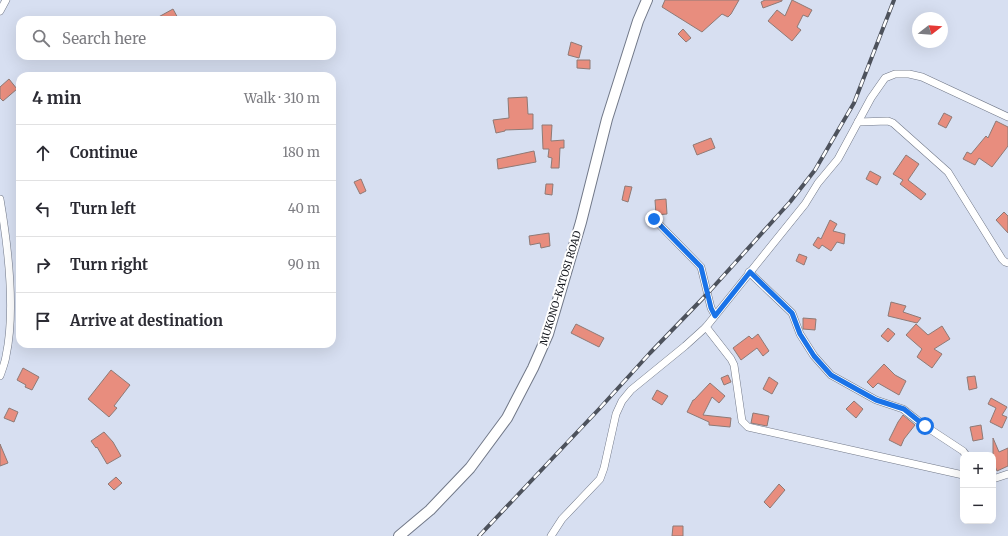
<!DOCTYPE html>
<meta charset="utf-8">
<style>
:root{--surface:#fff;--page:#f7f7f7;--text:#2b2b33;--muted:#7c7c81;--line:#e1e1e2}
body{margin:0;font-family:Merriweather,serif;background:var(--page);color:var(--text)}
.controls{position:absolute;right:12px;bottom:12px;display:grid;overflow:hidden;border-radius:8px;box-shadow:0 4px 16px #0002}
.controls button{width:36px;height:36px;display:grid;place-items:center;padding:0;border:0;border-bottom:1px solid var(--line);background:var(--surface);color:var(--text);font:20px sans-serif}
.compass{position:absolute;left:912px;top:12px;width:36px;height:36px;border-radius:50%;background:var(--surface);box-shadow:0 4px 16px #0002;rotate:73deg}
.stop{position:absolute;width:12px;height:12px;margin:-9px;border:3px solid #1a73e8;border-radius:50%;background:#fff}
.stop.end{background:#1a73e8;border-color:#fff;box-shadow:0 1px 4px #0008}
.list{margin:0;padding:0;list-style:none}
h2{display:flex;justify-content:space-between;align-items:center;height:52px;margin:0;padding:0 16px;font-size:17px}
h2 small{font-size:13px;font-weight:400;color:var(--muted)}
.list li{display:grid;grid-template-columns:26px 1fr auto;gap:12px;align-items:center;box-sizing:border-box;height:56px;padding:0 16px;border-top:1px solid var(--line)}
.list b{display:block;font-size:15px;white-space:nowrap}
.list em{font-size:13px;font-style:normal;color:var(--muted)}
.icon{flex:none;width:22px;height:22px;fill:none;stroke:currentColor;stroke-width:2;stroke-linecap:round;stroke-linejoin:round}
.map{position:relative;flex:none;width:1008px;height:536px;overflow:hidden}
.search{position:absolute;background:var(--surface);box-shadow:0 4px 16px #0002;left:16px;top:16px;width:320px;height:44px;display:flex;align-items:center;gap:10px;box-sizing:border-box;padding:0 14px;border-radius:12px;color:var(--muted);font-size:15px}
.panel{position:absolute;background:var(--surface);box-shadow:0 4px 16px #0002;left:16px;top:72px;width:320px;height:276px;border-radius:12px}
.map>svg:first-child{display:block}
.building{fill:#e88d7e;stroke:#8e7a76}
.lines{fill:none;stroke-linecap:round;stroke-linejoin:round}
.minor-casing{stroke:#717888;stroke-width:8}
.secondary-casing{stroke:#717888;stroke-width:12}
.minor{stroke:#fff;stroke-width:7}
.secondary{stroke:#fff;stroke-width:10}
.rail-casing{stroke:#4d525c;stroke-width:4}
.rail{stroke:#fff;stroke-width:2.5;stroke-dasharray:8;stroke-linecap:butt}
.route{stroke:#1a73e8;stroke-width:5}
.labels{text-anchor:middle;stroke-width:4;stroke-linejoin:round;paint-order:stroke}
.street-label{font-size:10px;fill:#13161c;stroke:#fff}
</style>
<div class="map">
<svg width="1008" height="536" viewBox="0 0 1008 536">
<rect width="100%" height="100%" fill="#d7dff1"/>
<!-- building -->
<g class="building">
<path d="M665,0H739L731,14L728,17L722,14L702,32L662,7Z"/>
<path d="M765,0H782V1L763,8L761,2Z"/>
<path d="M792,0L812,10L808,17L803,15L797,27L801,30L792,41L768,21L777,10L785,16Z"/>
<path d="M173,9L179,20H153Z"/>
<path d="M683,29L691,38L686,42L678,34Z"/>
<path d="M571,42L582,46L579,58L568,55Z"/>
<path d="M577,60H590V69L577,68Z"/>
<path d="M9,79L17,89L3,101L0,98V87Z"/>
<path d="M527,97L528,114H533V129L505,130V131L496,133L493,120L509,118L508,98Z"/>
<path d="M944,113L952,117L946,128L938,124Z"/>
<path d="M996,121L1008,127V146L992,167L979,158L975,165L963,159L967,152L971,154L986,136L988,138Z"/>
<path d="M542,125H552L551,141L564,140V148H560L559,168H551L552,158L548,157L549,149H543Z"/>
<path d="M711,138L715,148L697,155L693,145Z"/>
<path d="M534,151L536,162L498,169L497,159Z"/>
<path d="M906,155L919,164L908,180L926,194L921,200L900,184L903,180L893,174Z"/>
<path d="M870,171L881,177L877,185L866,179Z"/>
<path d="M361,179L366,191L360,194L354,182Z"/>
<path d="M546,184H553L552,195L545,194Z"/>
<path d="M625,186L632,187L628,202L622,200Z"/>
<path d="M666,199L667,214L656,215L655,200Z"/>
<path d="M1004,212L1008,216V233L996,220Z"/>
<path d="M830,220L837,224L833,231L845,234L844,244L837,242L831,251L822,245L819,249L813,245L818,237L821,239Z"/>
<path d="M549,233L550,246L541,248L540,243L530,245L529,236Z"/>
<path d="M799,254L807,257L804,265L796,261Z"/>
<path d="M891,302L906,306L903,312L921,318L917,323L888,316Z"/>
<path d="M803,318L816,319L815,330L803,329Z"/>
<path d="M576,324L604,338L599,347L571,333Z"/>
<path d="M916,324L928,335L942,326L950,339L934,349L942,354L932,368L917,357L922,349L906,335Z"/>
<path d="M888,328L895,334L888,342L881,336Z"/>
<path d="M758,334L769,351L763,356L757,348L741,360L733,348L749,336L752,339Z"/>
<path d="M884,364L895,375L906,381L899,395L878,383L873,388L867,382Z"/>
<path d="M23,368L39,377L32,390L25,387L26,385L17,380Z"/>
<path d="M111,370L130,385L114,406L117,408L109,417L88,399Z"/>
<path d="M728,375L731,382L724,385L721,378Z"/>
<path d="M975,376L977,388L969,390L967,377Z"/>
<path d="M769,377L778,383L772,394L763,389Z"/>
<path d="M710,383L725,396L719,403L712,397L703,415L731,418L730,427L709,425V422L687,412L693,400H694Z"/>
<path d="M657,390L668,396L662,405L652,399Z"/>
<path d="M991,398L1007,407L1002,415L1007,417L1002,428L990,422L996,408L988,404Z"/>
<path d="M854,401L863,409L856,418L846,409Z"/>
<path d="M9,408L18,412L14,422L4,418Z"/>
<path d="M753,413L769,416L767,426L751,423Z"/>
<path d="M903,415L915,425L904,439L901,446L889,440L898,422Z"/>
<path d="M981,425L983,439L973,441L970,427Z"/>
<path d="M104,432L113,442L121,456L107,464L97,447L96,448L91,441Z"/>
<path d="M993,438L999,452L1008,448V466L997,471L993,461Z"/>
<path d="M0,444L8,463L0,466Z"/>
<path d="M116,477L122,483L114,490L108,484Z"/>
<path d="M779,484L785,490L770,508L764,502Z"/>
<path d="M673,526H683V536H672Z"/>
</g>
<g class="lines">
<defs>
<g id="minor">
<path d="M0,11L6,0"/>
<path d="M858,122L888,121L893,123L948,172L1002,259L1005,262L1008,263"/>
<path d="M0,199C8,246 16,309 6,356C5,363 2,370 0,376"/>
<path d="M654,219L701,267L711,308L715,315"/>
<path d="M749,272L792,313L800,334L814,356L831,375L876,400L903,409L925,426L963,451L966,455"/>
<path d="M706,327L731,359L734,365L742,421L748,427L963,475"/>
<path d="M993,479L1008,474"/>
<path d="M551,536L562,519L600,479L604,468L616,414L622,401L631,390L685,346L706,327L805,204L818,183L838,159L871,98L885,78L895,74H909L922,77L1008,117"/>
</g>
<path id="secondary" d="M399,536L430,510L470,468L507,418L533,368L548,334L581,222L607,119L638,21L647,0"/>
</defs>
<!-- minor casing -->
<use href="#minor" class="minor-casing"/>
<!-- secondary casing -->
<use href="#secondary" class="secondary-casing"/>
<!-- minor -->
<use href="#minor" class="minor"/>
<!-- secondary -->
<use href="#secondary" class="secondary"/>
<defs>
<path id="rail" d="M479,536L600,408L650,353L707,294L790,202L815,170L854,103L894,0"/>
</defs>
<!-- rail casing -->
<use href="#rail" class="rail-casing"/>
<!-- rail -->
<use href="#rail" class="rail"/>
</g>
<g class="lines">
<!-- route -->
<path class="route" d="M654,219L701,267L711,308L715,316L750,272L792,313L800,334L814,356L831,375L876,400L904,409L925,426"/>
</g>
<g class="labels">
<!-- street labels -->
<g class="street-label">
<text transform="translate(560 288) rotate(-73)" y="4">MUKONO-KATOSI ROAD</text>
</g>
</g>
</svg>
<div class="controls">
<button>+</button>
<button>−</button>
</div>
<svg class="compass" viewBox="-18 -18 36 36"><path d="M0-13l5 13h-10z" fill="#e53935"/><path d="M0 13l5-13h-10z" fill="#7c7c81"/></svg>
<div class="stop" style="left:925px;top:426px"></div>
<div class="stop end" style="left:654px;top:219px"></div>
<div class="search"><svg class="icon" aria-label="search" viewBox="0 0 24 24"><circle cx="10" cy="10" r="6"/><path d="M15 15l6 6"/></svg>Search here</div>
<section class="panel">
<h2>4 min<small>Walk · 310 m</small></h2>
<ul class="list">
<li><svg class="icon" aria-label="ahead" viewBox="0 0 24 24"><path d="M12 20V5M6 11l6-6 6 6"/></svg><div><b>Continue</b></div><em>180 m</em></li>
<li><svg class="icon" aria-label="left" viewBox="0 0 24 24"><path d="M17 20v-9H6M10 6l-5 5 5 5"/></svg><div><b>Turn left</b></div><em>40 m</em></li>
<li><svg class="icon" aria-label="right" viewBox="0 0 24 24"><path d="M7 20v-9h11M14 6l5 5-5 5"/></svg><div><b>Turn right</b></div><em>90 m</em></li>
<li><svg class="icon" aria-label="arrive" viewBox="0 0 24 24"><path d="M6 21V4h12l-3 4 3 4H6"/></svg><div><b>Arrive at destination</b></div></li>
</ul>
</section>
</div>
